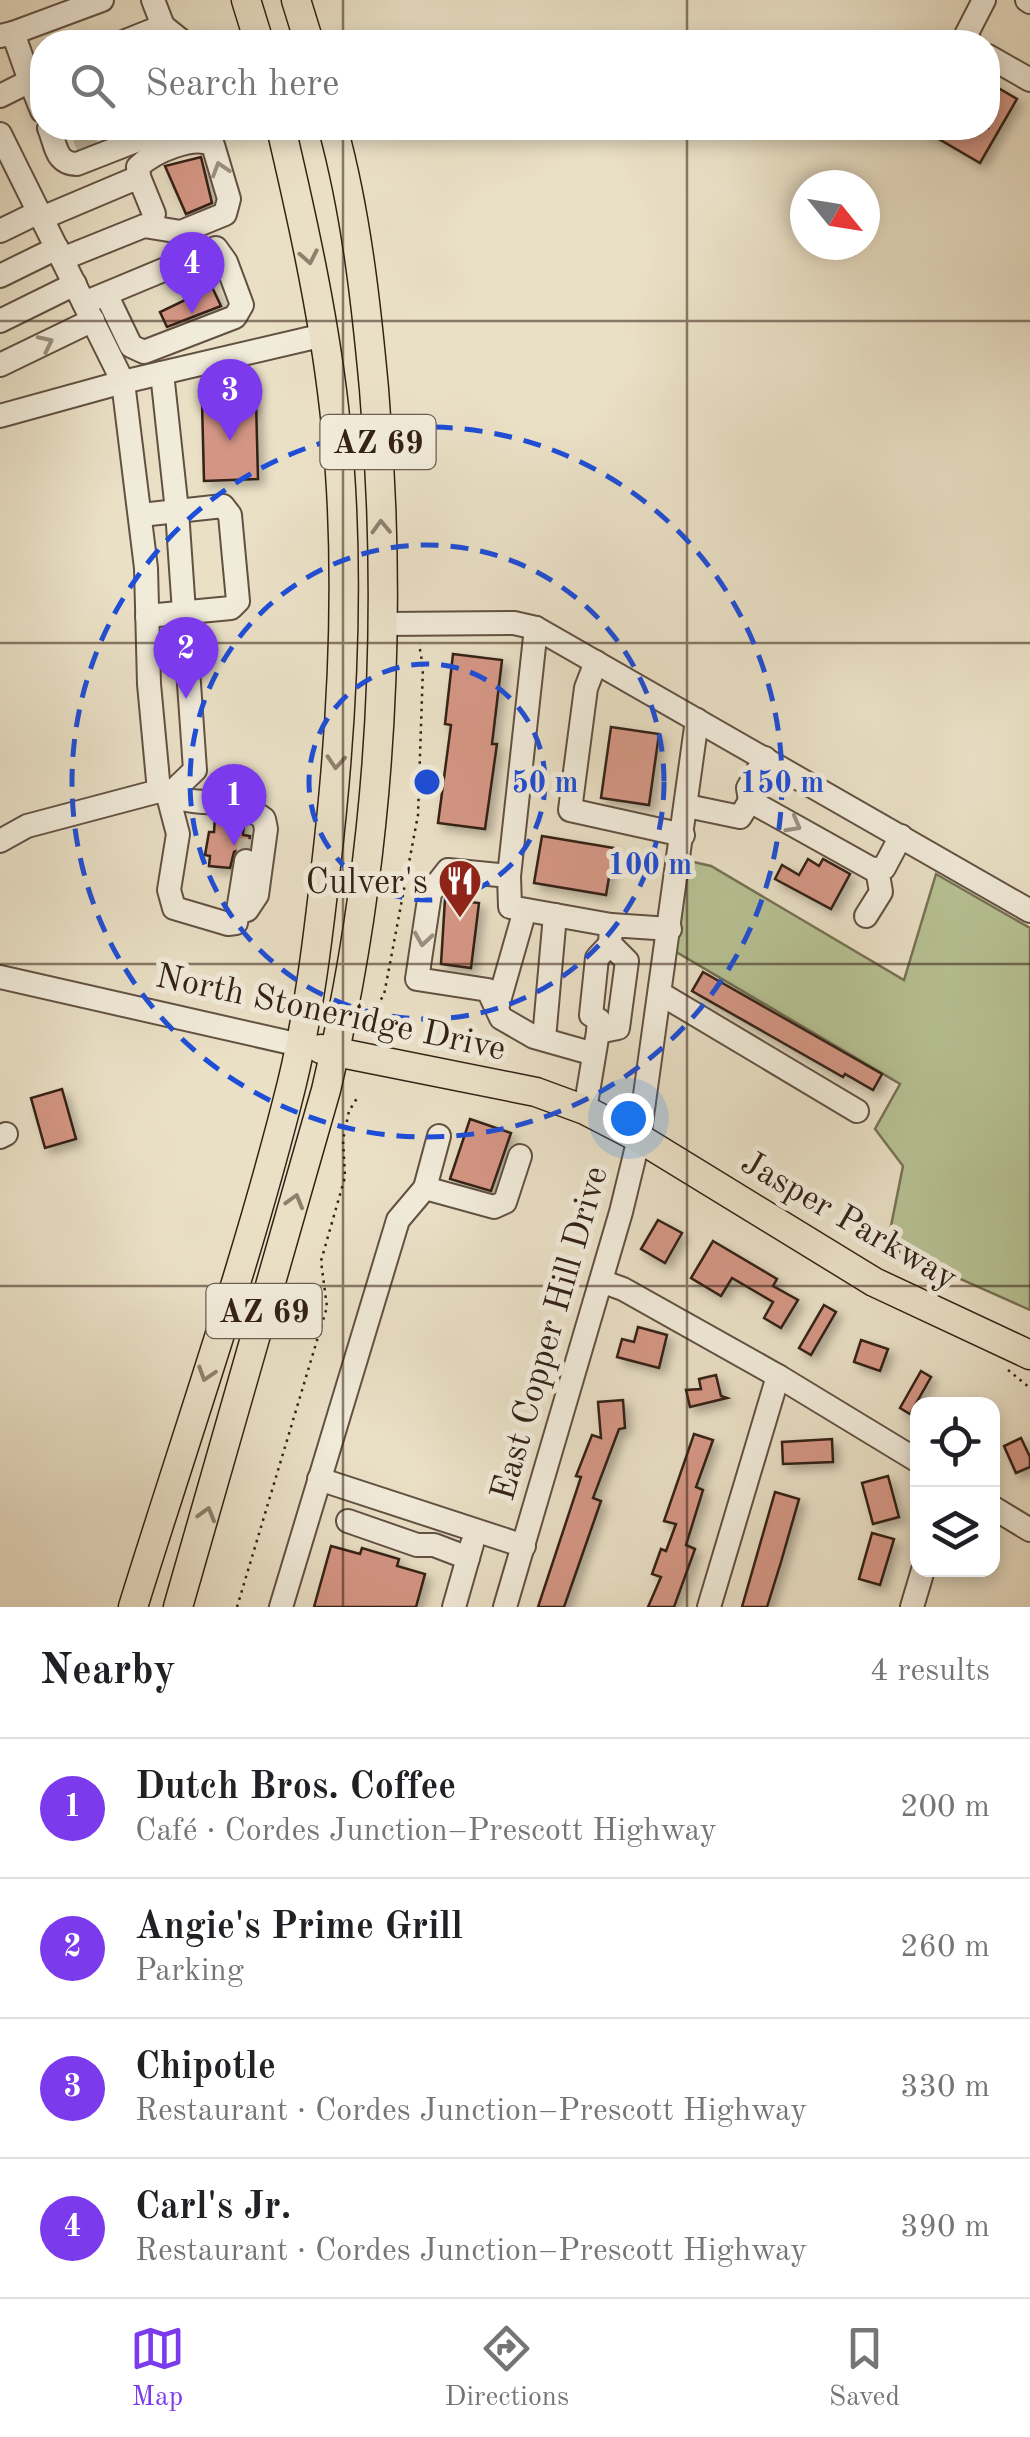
<!DOCTYPE html>
<meta charset="utf-8">
<style>
:root{--surface:#fff;--page:#f6f6f6;--text:#202124;--muted:#757577;--line:#e0e0e0;--accent:#7c3aed}
body{margin:0;font-family:"Old Standard TT",serif;background:var(--page);color:var(--text)}
.controls{position:absolute;right:30px;bottom:30px;display:grid;overflow:hidden;border-radius:20px;box-shadow:0 5px 15px #0003}
.controls button{width:90px;height:90px;display:grid;place-items:center;padding:0;border:0;border-bottom:2px solid var(--line);background:var(--surface);color:var(--text);font:50px sans-serif}
.compass{position:absolute;left:790px;top:170px;width:90px;height:90px;border-radius:50%;background:var(--surface);box-shadow:0 5px 15px #0003;rotate:120deg}
.you{position:absolute;left:628px;top:1118px;width:35px;height:35px;margin:-25px;border:8px solid #fff;border-radius:50%;background:#1a73e8;box-shadow:0 0 0 15px #1a73e833}
.badge{display:grid;place-items:center;width:65px;height:65px;border-radius:50%;background:var(--accent);color:#fff;font-size:32px;font-weight:700}
.pin{position:absolute;translate:-50% -82px;filter:drop-shadow(0 2px 5px #0008)}
.pin::after{content:'';position:absolute;top:52px;width:35px;height:30px;background:inherit;clip-path:polygon(0 0,100% 0,50% 100%)}
.list{margin:0;padding:0;list-style:none}
h2{display:flex;justify-content:space-between;align-items:center;height:130px;margin:0;padding:0 40px;font-size:42px}
h2 small{font-size:32px;font-weight:400;color:var(--muted)}
.list li{display:grid;grid-template-columns:65px 1fr auto;gap:30px;align-items:center;box-sizing:border-box;height:140px;padding:0 40px;border-top:2px solid var(--line)}
.list b{display:block;font-size:38px;white-space:nowrap}
.list p{margin:0;font-size:32px;white-space:nowrap;color:var(--muted)}
.list em{font-size:32px;font-style:normal;color:var(--muted)}
.icon{flex:none;width:55px;height:55px;fill:none;stroke:currentColor;stroke-width:2;stroke-linecap:round;stroke-linejoin:round}
.map{position:relative;flex:none;width:1030px;height:1607px;overflow:hidden}
.search{position:absolute;background:var(--surface);box-shadow:0 5px 15px #0003;left:30px;right:30px;top:30px;height:110px;display:flex;align-items:center;gap:25px;box-sizing:border-box;padding:0 35px;border-radius:40px;color:var(--muted);font-size:38px}
.sheet{height:690px;background:var(--surface)}
nav{display:flex;justify-content:space-around;align-items:center;box-sizing:border-box;height:140px;border-top:2px solid var(--line);background:var(--surface);font-size:28px;color:var(--muted)}
nav a{display:grid;justify-items:center;gap:5px}
nav .on{color:var(--accent)}
.map>svg:first-child{display:block}
.green{fill:#b7c294;stroke:#767255;stroke-width:2.5}
.building{fill:#d49684;stroke:#342116;stroke-width:2.5;filter:url(#shadow)}
.lines{fill:none;stroke-linecap:round;stroke-linejoin:round}
.minor-tunnel{stroke:#c6baa3;stroke-width:22;stroke-dasharray:22 11;stroke-linecap:butt}
.minor-casing{stroke:#625142;stroke-width:26}
.major-casing{stroke:#342116;stroke-width:31}
.path{stroke:#342116;stroke-width:2.5;stroke-dasharray:2.5 5;stroke-linecap:butt}
.minor{stroke:#f1ebda;stroke-width:22}
.major{stroke:#eae0c6;stroke-width:28}
.oneway{stroke:#9c9082}
.oneway2{stroke:#8f806e}
.grid{fill:none;stroke:#342116;stroke-width:2.5;stroke-opacity:0.55}
.ring{fill:none;stroke:#1d4ed8;stroke-width:5;stroke-dasharray:18 12}
.labels{text-anchor:middle;stroke-width:10;stroke-linejoin:round;paint-order:stroke}
.shield{fill:#f1ebda;stroke:#6d5e51;stroke-width:2.5}
.shield-label{font-size:32px;font-weight:bold;fill:#342116}
.poi-label{font-size:35px;fill:#342116;stroke:#f1ebda;text-anchor:end}
.street-label{font-size:35px;fill:#342116;stroke:#f1ebda}
.centre{fill:#1d4ed8;stroke:#f1ebda;stroke-width:5}
.ring-label{font-size:30px;text-anchor:middle;font-weight:bold;fill:#1d4ed8;stroke:#f1ebda;stroke-width:10;stroke-linejoin:round;paint-order:stroke}
</style>
<div class="map">
<svg width="1030" height="1607" viewBox="0 0 1030 1607">
<defs>
<filter id="shadow"><feDropShadow dx="5.5" dy="5.5" stdDeviation="5" flood-color="#0004"/></filter>
</defs>
<rect width="100%" height="100%" fill="#eae0c6"/>
<filter id="stains"><feTurbulence type="fractalNoise" baseFrequency=".002" numOctaves="4"/><feColorMatrix values="0 0 0 0 .2 0 0 0 0 .09 0 0 0 0 .02 0 0 0 .5 -.17"/></filter>
<radialGradient id="worn" r=".72"><stop offset=".6" stop-color="#630" stop-opacity="0"/><stop offset="1" stop-color="#630" stop-opacity=".3"/></radialGradient>
<!-- green -->
<path class="green" d="M689,861L711,866L904,980L936,874L1030,928V1310L900,1252L890,1231L903,1166L875,1129L900,1084L673,950Z"/>
<!-- building -->
<g class="building">
<path d="M988,82L1017,99L980,163L920,128H988Z"/>
<path d="M201,157L212,203L186,214L165,166Z"/>
<path d="M212,287L221,306L167,327L160,312Z"/>
<path d="M256,401L258,479L204,481L202,402Z"/>
<path d="M453,654L502,660L492,744H497L485,829L438,823L451,725L445,724Z"/>
<path d="M611,727L659,734L649,805L601,798Z"/>
<path d="M215,818L244,824L243,835L250,836L248,846L234,852L230,868L209,866L210,856L205,855L209,832H214Z"/>
<path d="M542,836L614,848L606,895L534,883Z"/>
<path d="M808,859L819,866L823,859L850,874L831,909L775,879L782,865L799,875Z"/>
<path d="M445,899L479,903L471,968L441,964Z"/>
<path d="M703,972L882,1074L873,1090L845,1074L843,1077L692,991Z"/>
<path d="M62,1089L76,1139L45,1148L31,1098Z"/>
<path d="M470,1119L511,1133L491,1191L450,1179Z"/>
<path d="M658,1220L682,1233L665,1263L641,1249Z"/>
<path d="M713,1241L777,1279L773,1286L798,1300L781,1328L764,1318L773,1302L732,1278L721,1296L691,1278Z"/>
<path d="M824,1305L836,1312L811,1355L799,1348Z"/>
<path d="M638,1327L667,1335L659,1368L617,1357L622,1339L634,1342Z"/>
<path d="M861,1340L888,1349L880,1371L854,1362Z"/>
<path d="M921,1371L931,1377L910,1414L900,1408Z"/>
<path d="M716,1375L721,1396L727,1398L690,1407L686,1390L701,1389L699,1379Z"/>
<path d="M623,1400L625,1428L619,1429L593,1498L601,1501L564,1607H538L581,1477L576,1476L592,1435L601,1438L598,1402Z"/>
<path d="M694,1434L713,1440L696,1487L703,1490L686,1545L695,1549L674,1607H648L661,1577L652,1574L661,1549L666,1551L676,1524L664,1521Z"/>
<path d="M1021,1438L1030,1457V1467L1016,1473L1004,1446Z"/>
<path d="M832,1439L833,1462L783,1464L782,1442Z"/>
<path d="M888,1476L899,1517L873,1524L862,1483Z"/>
<path d="M775,1492L799,1499L781,1562L767,1607H742Z"/>
<path d="M872,1533L894,1539L880,1585L859,1579Z"/>
<path d="M331,1546L360,1554L362,1548L399,1559L397,1566L425,1574L416,1607H314Z"/>
</g>
<g class="lines">
<!-- minor-tunnel -->
<g class="minor-tunnel">
<path d="M77,151L103,142"/>
<path d="M246,861L250,836"/>
</g>
<defs>
<g id="minor">
<path d="M1027,0L1030,2"/>
<path d="M163,26L183,42"/>
<path d="M13,33L102,0"/>
<path d="M0,36L13,33L30,81L0,96"/>
<path d="M123,42L163,26L153,0"/>
<path d="M970,42L966,35L984,0"/>
<path d="M988,56L1030,80"/>
<path d="M42,76L30,81L42,111"/>
<path d="M49,128C56,144 55,164 77,164L169,128"/>
<path d="M0,134L123,382L146,568L149,684L159,791L27,826L0,841"/>
<path d="M42,218L139,177L154,214"/>
<path d="M0,231L39,212"/>
<path d="M62,259L144,226L181,232L225,214L229,199L213,145C194,134 153,152 138,167L139,177"/>
<path d="M0,276L57,248"/>
<path d="M84,303L216,248L226,262L242,305L235,317L144,352L131,346L106,294"/>
<path d="M0,321L75,284"/>
<path d="M0,365L93,320"/>
<path d="M162,373L177,511L195,770L168,796"/>
<path d="M0,416L123,382L324,335"/>
<path d="M141,515L223,506L230,515L238,601L231,608L147,616"/>
<path d="M384,624L514,623L536,628L1030,911"/>
<path d="M596,662L586,688L570,810L683,835"/>
<path d="M765,758L748,788L750,801L872,869L884,868L901,836"/>
<path d="M159,791C192,810 234,794 264,819L266,829L257,895L247,910"/>
<path d="M168,796L178,834L169,890L174,908L228,924L236,923L246,861"/>
<path d="M687,806L740,817L750,801"/>
<path d="M509,876L536,628"/>
<path d="M866,916L881,892L877,869"/>
<path d="M0,977L300,1045"/>
<path d="M661,994L857,1111"/>
<path d="M497,1008L525,910"/>
<path d="M598,1032L599,1020L591,1015L597,958L610,944"/>
<path d="M544,1039L555,915"/>
<path d="M594,1054L534,1037L501,1018L488,990L417,979L430,893L448,870L509,876L510,907L611,925"/>
<path d="M585,1110L598,1032L618,1028L627,961L610,944L611,925L670,929"/>
<path d="M0,1137L6,1134"/>
<path d="M425,1188L439,1136"/>
<path d="M601,1281L623,1289L778,1376L918,1461"/>
<path d="M319,1479L524,1546"/>
<path d="M992,1507L1030,1530"/>
<path d="M348,1521L417,1545H434L468,1558"/>
<path d="M281,1607L398,1220L425,1188L494,1207L505,1202L520,1156"/>
<path d="M454,1607L472,1544"/>
<path d="M505,1607L621,1212L639,1138L697,720"/>
<path d="M709,1607L778,1376"/>
<path d="M912,1607L923,1570"/>
</g>
<g id="major">
<path d="M246,0L259,42"/>
<path d="M296,0L309,42"/>
<path d="M321,1049L536,1092L585,1110L639,1138L874,1282L1030,1355"/>
<path d="M133,1607C187,1433 248,1260 292,1083C309,1013 318,938 326,866C343,721 351,572 336,426C326,326 304,226 281,128"/>
<path d="M178,1607L326,1090C381,860 394,625 374,389C366,302 356,212 333,128"/>
</g>
</defs>
<!-- minor casing -->
<use href="#minor" class="minor-casing"/>
<!-- major casing -->
<use href="#major" class="major-casing"/>
<!-- path -->
<g class="path">
<path d="M368,1018L384,995L418,815L423,667L419,644"/>
<path d="M1008,1370L1030,1388"/>
<path d="M237,1607L327,1307L321,1261L345,1177L343,1140L349,1111L359,1095"/>
</g>
<!-- minor -->
<use href="#minor" class="minor"/>
<!-- major -->
<use href="#major" class="major"/>
</g>
<!-- one-way arrows -->
<defs><path id="oneway-chevron" d="M-2-3.5L2.5 0L-2 3.5" fill="none" stroke-width="1.6" stroke-linecap="round" stroke-linejoin="round" transform="scale(2.5)"/></defs>
<g class="oneway">
<use href="#oneway-chevron" transform="translate(220 169) rotate(-107)"/>
<use href="#oneway-chevron" transform="translate(46 343) rotate(-26)"/>
<use href="#oneway-chevron" transform="translate(794 825) rotate(29)"/>
<use href="#oneway-chevron" transform="translate(423 939) rotate(99)"/>
</g>
<g class="oneway2">
<use href="#oneway-chevron" transform="translate(309 257) rotate(79)"/>
<use href="#oneway-chevron" transform="translate(381 527) rotate(-92)"/>
<use href="#oneway-chevron" transform="translate(336 762) rotate(94)"/>
<use href="#oneway-chevron" transform="translate(295 1201) rotate(-74)"/>
<use href="#oneway-chevron" transform="translate(206 1374) rotate(108)"/>
<use href="#oneway-chevron" transform="translate(207 1514) rotate(-74)"/>
</g>
<!-- grid -->
<path class="grid" d="M343,0V42M687,0V42M343,128V1607M687,128V1607M0,321H1030M0,643H1030M0,964H1030M0,1286H1030"/>
<!-- distance rings -->
<g class="ring">
<circle cx="427" cy="782" r="118"/>
<circle cx="427" cy="782" r="237"/>
<circle cx="427" cy="782" r="355"/>
</g>
<!-- icons -->
<defs>
<symbol id="restaurant-pin" viewBox="-11 -11 22 30"><path d="M0 17L-7.5 6A9.5 9.5 0 1 1 7.5 6Z" fill="#8f2418" stroke="#f1ebda"/><path d="M-5-6h1v4h1v-4h1v4h1v-4h1v5L-1.5 .5V6h-2V.5L-5-1ZM5-6V6H3V1.5H1.5Q1.5-4 5-6Z" fill="#fff"/></symbol>
</defs>
<g fill-rule="evenodd">
<use href="#restaurant-pin" x="435" y="856" width="50" height="68"/>
</g>
<g class="labels">
<!-- shield labels -->
<g class="shield">
<rect x="320.5" y="415" width="115" height="54" rx="8"/>
<rect x="206.5" y="1284" width="115" height="54" rx="8"/>
</g>
<g class="shield-label">
<text x="378" y="453">AZ 69</text>
<text x="264" y="1322">AZ 69</text>
</g>
<!-- poi labels -->
<g class="poi-label">
<text x="428" y="893">Culver's</text>
</g>
<!-- street labels -->
<g class="street-label">
<text transform="translate(331 1011) rotate(12)" y="12">North Stoneridge Drive</text>
<text transform="translate(850 1219) rotate(30)" y="12">Jasper Parkway</text>
<text transform="translate(548 1333) rotate(-74)" y="12">East Copper Hill Drive</text>
</g>
</g>
<circle cx="427" cy="782" r="15" class="centre"/>
<g class="ring-label">
<text x="545" y="792">50 m</text>
<text x="782" y="792">150 m</text>
<text x="650" y="874">100 m</text>
</g>
<rect width="100%" height="100%" filter="url(#stains)"/>
<rect width="100%" height="100%" fill="url(#worn)"/>
</svg>
<div class="controls">
<button><svg class="icon" aria-label="locate" viewBox="0 0 24 24"><circle cx="12" cy="12" r="6"/><path d="M12 2v4M12 18v4M2 12h4M18 12h4"/></svg></button>
<button><svg class="icon" aria-label="layers" viewBox="0 0 24 24"><path d="M12 4l9 5-9 5-9-5zM3 14l9 5 9-5"/></svg></button>
</div>
<svg class="compass" viewBox="-18 -18 36 36"><path d="M0-13l5 13h-10z" fill="#e53935"/><path d="M0 13l5-13h-10z" fill="#757577"/></svg>
<div class="you"></div>
<div class="pin badge" style="left:234px;top:846px">1</div>
<div class="pin badge" style="left:186px;top:699px">2</div>
<div class="pin badge" style="left:230px;top:441px">3</div>
<div class="pin badge" style="left:192px;top:314px">4</div>
<div class="search"><svg class="icon" aria-label="search" viewBox="0 0 24 24"><circle cx="10" cy="10" r="6"/><path d="M15 15l6 6"/></svg>Search here</div>
</div>
<section class="sheet">
<h2>Nearby<small>4 results</small></h2>
<ul class="list">
<li><span class="badge">1</span><div><b>Dutch Bros. Coffee</b><p>Café · Cordes Junction–Prescott Highway</p></div><em>200 m</em></li>
<li><span class="badge">2</span><div><b>Angie's Prime Grill</b><p>Parking</p></div><em>260 m</em></li>
<li><span class="badge">3</span><div><b>Chipotle</b><p>Restaurant · Cordes Junction–Prescott Highway</p></div><em>330 m</em></li>
<li><span class="badge">4</span><div><b>Carl's Jr.</b><p>Restaurant · Cordes Junction–Prescott Highway</p></div><em>390 m</em></li>
</ul>
</section>
<nav>
<a class="on"><svg class="icon" aria-label="map" viewBox="0 0 24 24"><path d="M3 6l6-2 6 2 6-2v14l-6 2-6-2-6 2zM9 4v14M15 6v14"/></svg>Map</a>
<a><svg class="icon" aria-label="directions" viewBox="0 0 24 24"><path d="M12 3l9 9-9 9-9-9zM9 14v-3h6M13 9l2 2-2 2"/></svg>Directions</a>
<a><svg class="icon" aria-label="saved" viewBox="0 0 24 24"><path d="M7 4h10v16l-5-4-5 4z"/></svg>Saved</a>
</nav>
